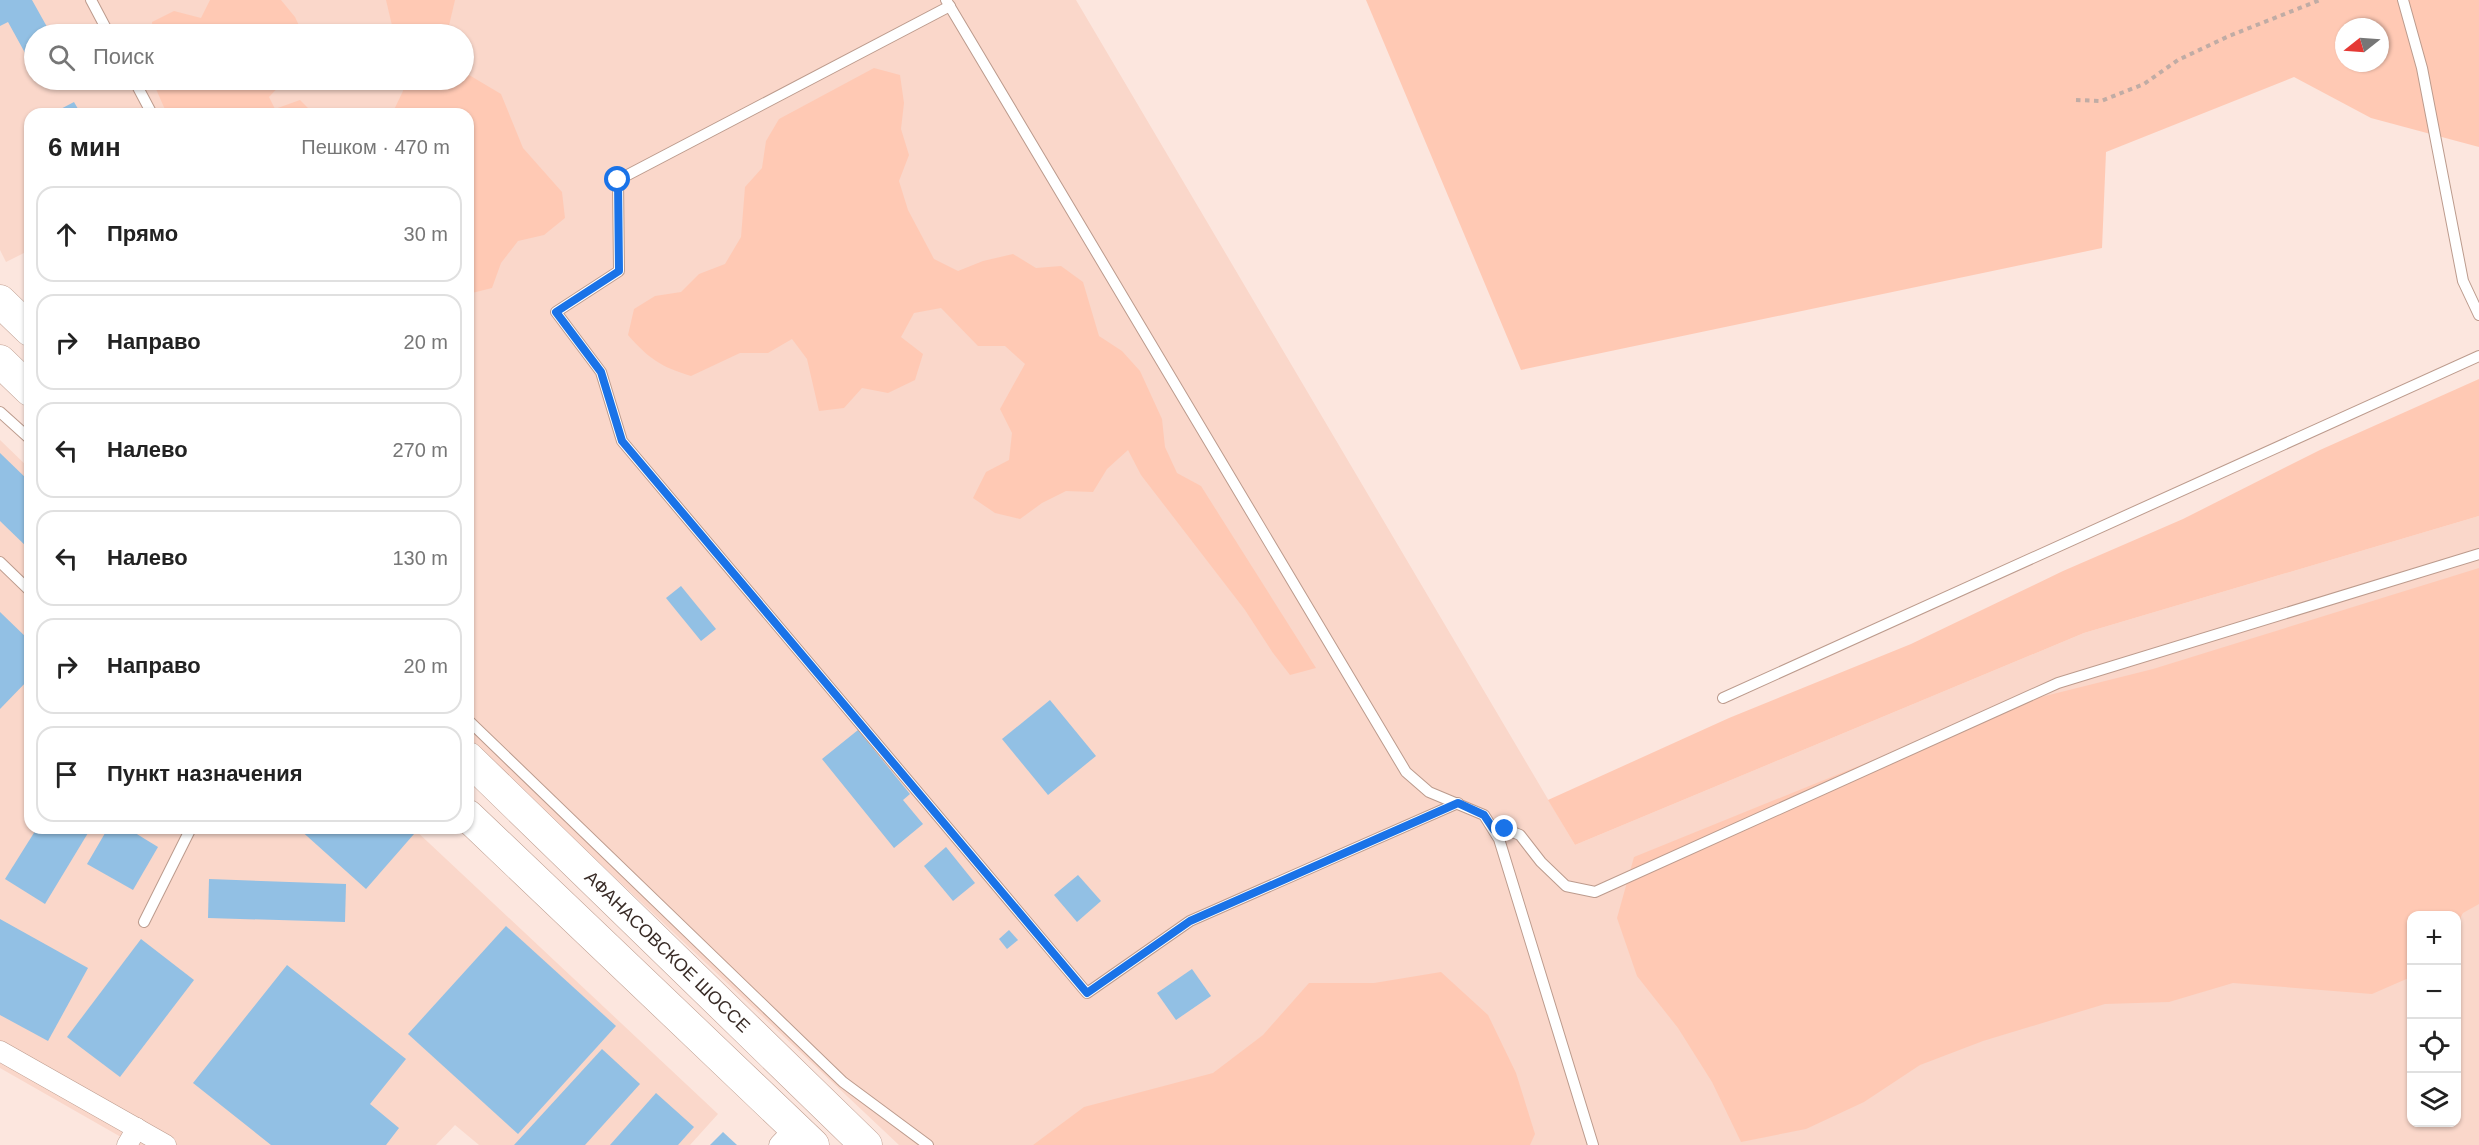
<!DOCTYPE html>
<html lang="ru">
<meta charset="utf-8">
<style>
:root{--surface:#fff;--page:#f2f2f2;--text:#222;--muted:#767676;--line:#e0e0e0}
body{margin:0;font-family:Arial,sans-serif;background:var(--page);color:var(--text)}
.controls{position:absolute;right:18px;bottom:18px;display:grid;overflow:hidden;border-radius:12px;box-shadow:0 2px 4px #0004}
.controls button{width:54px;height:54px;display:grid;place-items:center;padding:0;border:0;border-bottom:2px solid var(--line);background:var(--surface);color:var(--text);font:30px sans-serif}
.compass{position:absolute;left:2335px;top:18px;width:54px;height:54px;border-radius:50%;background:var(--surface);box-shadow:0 2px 4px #0004;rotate:253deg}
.stop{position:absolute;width:18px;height:18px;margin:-14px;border:4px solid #1a73e8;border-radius:50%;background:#fff}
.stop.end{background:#1a73e8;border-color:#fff;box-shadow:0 2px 6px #0008}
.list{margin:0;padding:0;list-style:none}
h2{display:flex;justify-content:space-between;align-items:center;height:78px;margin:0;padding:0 24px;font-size:26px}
h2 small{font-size:20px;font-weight:400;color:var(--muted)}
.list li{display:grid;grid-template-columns:39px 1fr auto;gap:18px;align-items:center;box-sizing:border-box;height:96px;margin:0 12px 12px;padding:0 12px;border:2px solid var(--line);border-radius:18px}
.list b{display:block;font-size:22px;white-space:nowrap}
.list em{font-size:20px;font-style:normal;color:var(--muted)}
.icon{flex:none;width:33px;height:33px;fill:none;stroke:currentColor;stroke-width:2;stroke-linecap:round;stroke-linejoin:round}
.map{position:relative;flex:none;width:2479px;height:1145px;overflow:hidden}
.search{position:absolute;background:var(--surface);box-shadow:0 2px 4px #0004;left:24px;top:24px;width:450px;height:66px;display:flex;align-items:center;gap:15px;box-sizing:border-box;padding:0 21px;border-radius:33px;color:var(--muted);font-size:22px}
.panel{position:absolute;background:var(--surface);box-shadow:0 2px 4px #0004;left:24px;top:108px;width:450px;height:726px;border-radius:18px}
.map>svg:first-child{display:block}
.built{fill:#fad7ca;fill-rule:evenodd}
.green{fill:#ffc9b4;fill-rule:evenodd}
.building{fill:#92c0e4}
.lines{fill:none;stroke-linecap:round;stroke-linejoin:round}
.service-casing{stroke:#bc9b8d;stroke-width:12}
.minor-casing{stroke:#bc9b8d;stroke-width:21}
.primary-casing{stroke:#bc9b8d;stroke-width:33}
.path{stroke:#c0aca5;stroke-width:4;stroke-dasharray:4.5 4.5;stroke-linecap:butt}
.service{stroke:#fff;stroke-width:10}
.minor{stroke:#fff;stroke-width:20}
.primary{stroke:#fff;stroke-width:32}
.route{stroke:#1a73e8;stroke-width:8}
.labels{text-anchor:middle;stroke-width:6;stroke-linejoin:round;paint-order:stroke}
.street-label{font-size:18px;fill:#382b26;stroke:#fce6de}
</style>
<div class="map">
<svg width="2479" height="1145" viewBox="0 0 2479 1145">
<rect width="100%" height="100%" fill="#fce6de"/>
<!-- built -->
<g class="built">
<path d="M0,0H1076L1575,845L2084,633L2479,516V1145H899L468,739V114H30V250L6,262L0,250ZM34,34H464V80H34ZM2412,916H2456V1122H2412Z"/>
<path d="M0,440L30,469V828H413L718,1114L690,1145H479L455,1125L436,1145H135L0,1068Z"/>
</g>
<!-- green -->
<g class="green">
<path d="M210,0H281L295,17L303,34H153L152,22L174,11L201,18Z"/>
<path d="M386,0H455L447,34H394Z"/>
<path d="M1366,0H2479V147L2371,118L2294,77L2106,152L2102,248L1521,370ZM2344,27H2380V63H2344Z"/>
<path d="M874,68L900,75L904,103L901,129L909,155L899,181L908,210L934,259L958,271L983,261L1013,254L1036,268L1061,266L1083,282L1099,336L1122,351L1140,371L1162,419L1165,447L1177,473L1201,486L1316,668L1290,675L1273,653L1245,610L1141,475L1128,450L1107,469L1093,492L1066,491L1042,503L1020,519L995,513L973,498L986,472L1009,460L1012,433L1000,409L1025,364L1005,346H978L941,308L914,313L901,337L923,354L915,380L888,393L862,388L844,408L819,411L807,359L792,339L768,353H740L691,376C661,367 648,358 628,335L634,309L655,296L681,292L699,274L725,264L741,237L745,187L762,168L766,141L779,119Z"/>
<path d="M464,72L501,94L523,148L562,192L565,218L544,235L518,241L501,263L492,288L468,294V114H392L403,91L402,80H464Z"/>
<path d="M152,80H285L269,97L275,109L300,100L314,114H167Z"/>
<path d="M2479,379V516L2084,633L1575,845L1548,800L1729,718L1911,644L2063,571L2183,519L2320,450Z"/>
<path d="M2479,568V904L2463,913L2457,924L2456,916H2412L2411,977L2372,994L2233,983L2169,1002L2105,1004L1983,1041L1920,1065L1864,1102L1806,1129L1741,1142L1712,1082L1678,1028L1637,976L1617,918L1634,857L2009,705L2153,669Z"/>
<path d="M1441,972L1488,1015L1516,1073L1535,1134L1530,1145H1033L1084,1107L1213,1073L1263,1035L1309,983H1374Z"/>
</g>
<!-- building -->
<g class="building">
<path d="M0,0H32L51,34H34V59L30,62L8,22L0,26Z"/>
<path d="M74,102L81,114H51Z"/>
<path d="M0,453L30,482V550L0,521Z"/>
<path d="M681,586L716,629L701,641L666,598Z"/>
<path d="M0,612L30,641V678L0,709Z"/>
<path d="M1050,700L1096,756L1048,795L1002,739Z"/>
<path d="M858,730L910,794L903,800L923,824L894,848L822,759Z"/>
<path d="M37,828H91L45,904L5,879Z"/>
<path d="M108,828H127L158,847L133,890L87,864Z"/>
<path d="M298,828H407L414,834L366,889Z"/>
<path d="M946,847L975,883L953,901L924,866Z"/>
<path d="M1078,875L1101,901L1077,922L1054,895Z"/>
<path d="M209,879L346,884L345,922L208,918Z"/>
<path d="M0,919L88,968L48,1041L0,1015Z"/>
<path d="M506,926L616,1026L518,1134L408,1034Z"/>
<path d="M1009,930L1018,940L1007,949L999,939Z"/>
<path d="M141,939L194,980L120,1077L67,1037Z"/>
<path d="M287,965L406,1059L370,1104L399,1128L386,1145H271L193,1083Z"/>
<path d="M1192,969L1211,996L1176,1020L1157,993Z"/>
<path d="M602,1049L640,1084L585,1145H514Z"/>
<path d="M656,1093L694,1127L678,1145H610Z"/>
<path d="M723,1132L737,1145H710Z"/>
</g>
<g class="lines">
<defs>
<g id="service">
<path d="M91,0L109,34"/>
<path d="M946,0L1406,772L1429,792L1484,815L1499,839L1593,1145"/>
<path d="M2403,0L2422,68L2463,281L2479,315"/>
<path d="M950,6L618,180L619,271L556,312L601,372L622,441L1087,993L1190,921L1458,803"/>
<path d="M134,80L152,114"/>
<path d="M0,412L30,439"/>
<path d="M0,562L30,591"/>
<path d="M1723,698L2479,356"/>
<path d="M468,720L843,1082L928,1145"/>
<path d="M1494,830L1505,829L1520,835L1541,862L1566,886L1595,892L2058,683L2479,554"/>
<path d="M144,922L191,828"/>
</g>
<g id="minor">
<path d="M0,1051L166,1145"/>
<path d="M127,1145L137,1128"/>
<path d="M779,1145L795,1128"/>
</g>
<g id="primary">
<path d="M0,301L30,330"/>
<path d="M0,361L30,390"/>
<path id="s1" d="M468,758L866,1145"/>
<path d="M468,816L813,1145"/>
</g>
</defs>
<!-- service casing -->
<use href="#service" class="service-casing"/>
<!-- minor casing -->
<use href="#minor" class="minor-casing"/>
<!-- primary casing -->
<use href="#primary" class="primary-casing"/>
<!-- path -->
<path class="path" d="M2076,100L2101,101L2144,84L2178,60L2229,36L2320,0"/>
<!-- service -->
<use href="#service" class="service"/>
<!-- minor -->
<use href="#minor" class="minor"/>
<!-- primary -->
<use href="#primary" class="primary"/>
</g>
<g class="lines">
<!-- route -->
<path class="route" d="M618,180L619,271L556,312L601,372L622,441L1087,993L1190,921L1458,803L1484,815L1494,830L1505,829"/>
</g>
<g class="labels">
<!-- street labels -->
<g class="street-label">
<text dy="6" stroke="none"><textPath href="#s1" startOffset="278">АФАНАСОВСКОЕ ШОССЕ</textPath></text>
</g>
</g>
</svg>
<div class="controls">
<button>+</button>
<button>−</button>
<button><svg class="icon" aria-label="locate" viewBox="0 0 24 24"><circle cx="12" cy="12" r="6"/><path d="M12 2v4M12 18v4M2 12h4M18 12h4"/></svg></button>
<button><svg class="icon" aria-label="layers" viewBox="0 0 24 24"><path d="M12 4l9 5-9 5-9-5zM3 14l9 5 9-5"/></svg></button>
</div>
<svg class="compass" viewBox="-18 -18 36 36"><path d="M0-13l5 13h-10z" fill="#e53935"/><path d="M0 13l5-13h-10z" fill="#767676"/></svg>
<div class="stop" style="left:618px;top:180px"></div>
<div class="stop end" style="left:1505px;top:829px"></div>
<div class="search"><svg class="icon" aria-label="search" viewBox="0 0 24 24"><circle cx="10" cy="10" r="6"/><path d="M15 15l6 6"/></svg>Поиск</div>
<section class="panel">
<h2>6 мин<small>Пешком · 470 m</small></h2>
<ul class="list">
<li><svg class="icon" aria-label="ahead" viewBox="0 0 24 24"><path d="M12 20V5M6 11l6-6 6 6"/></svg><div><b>Прямо</b></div><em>30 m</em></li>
<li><svg class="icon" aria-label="right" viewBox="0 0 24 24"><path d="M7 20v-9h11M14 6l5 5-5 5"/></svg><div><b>Направо</b></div><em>20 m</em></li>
<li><svg class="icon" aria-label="left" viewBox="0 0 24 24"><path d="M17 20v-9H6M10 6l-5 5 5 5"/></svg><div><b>Налево</b></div><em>270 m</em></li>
<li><svg class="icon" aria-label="left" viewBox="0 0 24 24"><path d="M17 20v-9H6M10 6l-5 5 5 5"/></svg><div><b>Налево</b></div><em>130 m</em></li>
<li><svg class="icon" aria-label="right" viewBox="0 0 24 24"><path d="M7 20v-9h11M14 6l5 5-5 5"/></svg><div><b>Направо</b></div><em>20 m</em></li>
<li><svg class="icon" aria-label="arrive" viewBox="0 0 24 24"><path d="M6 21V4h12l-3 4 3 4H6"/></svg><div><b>Пункт назначения</b></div></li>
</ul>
</section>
</div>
